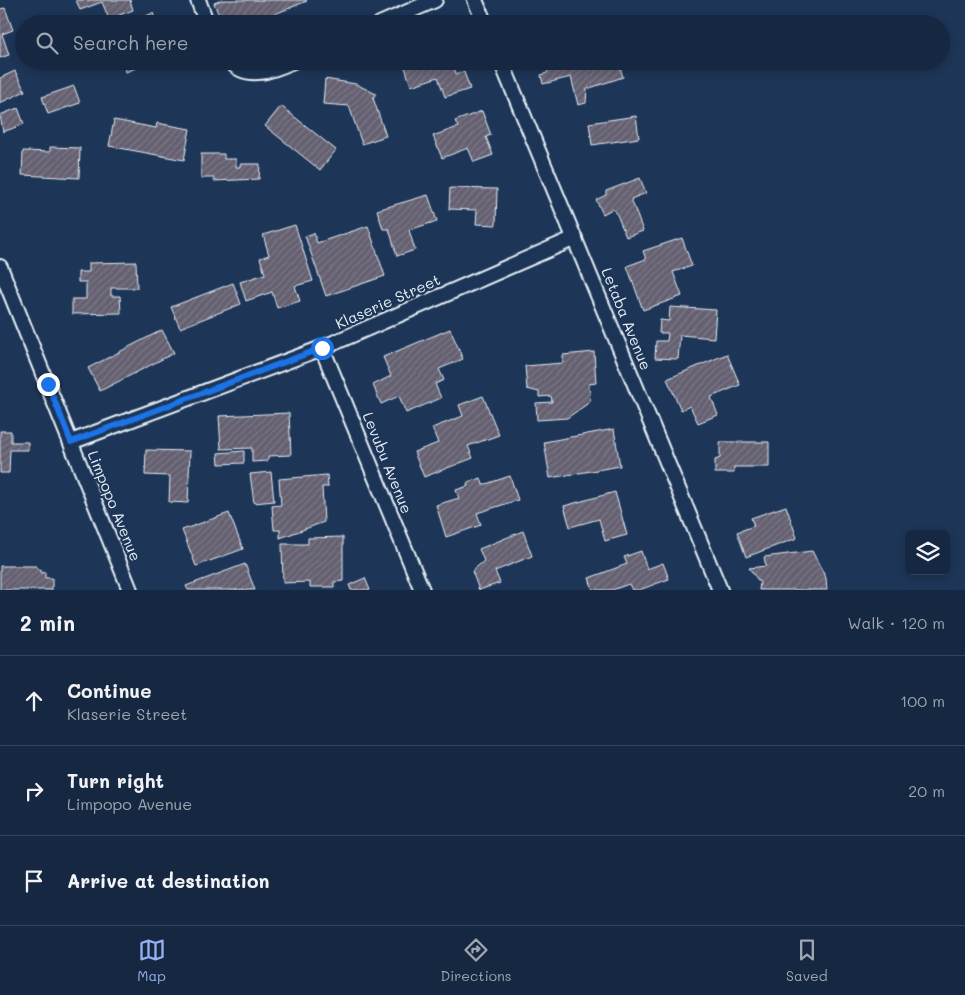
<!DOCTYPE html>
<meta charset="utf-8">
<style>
:root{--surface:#162841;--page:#23344c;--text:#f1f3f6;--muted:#9ea6b1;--line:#35445a;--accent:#95b2f1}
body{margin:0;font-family:Mali,sans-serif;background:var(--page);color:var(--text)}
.controls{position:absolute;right:15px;bottom:15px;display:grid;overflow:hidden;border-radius:8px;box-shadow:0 2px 8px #0003}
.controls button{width:45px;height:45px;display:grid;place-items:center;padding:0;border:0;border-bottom:1px solid var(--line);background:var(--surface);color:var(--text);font:25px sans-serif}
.stop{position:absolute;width:15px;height:15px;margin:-11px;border:4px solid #1a73e8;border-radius:50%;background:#fff}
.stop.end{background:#1a73e8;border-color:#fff;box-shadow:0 1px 5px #0008}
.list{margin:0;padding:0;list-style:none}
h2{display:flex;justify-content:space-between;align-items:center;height:65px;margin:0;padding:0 20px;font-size:21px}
h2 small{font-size:16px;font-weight:400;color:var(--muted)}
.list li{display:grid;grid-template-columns:32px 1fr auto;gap:15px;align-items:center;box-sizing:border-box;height:90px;padding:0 20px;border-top:1px solid var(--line)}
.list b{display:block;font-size:19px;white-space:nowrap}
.list p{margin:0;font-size:16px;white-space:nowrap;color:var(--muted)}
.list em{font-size:16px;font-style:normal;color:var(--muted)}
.icon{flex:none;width:28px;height:28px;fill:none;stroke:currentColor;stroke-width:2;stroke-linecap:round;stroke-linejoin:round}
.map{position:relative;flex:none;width:965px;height:590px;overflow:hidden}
.search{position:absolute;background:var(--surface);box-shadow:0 2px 8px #0003;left:15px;right:15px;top:15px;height:55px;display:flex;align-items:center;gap:12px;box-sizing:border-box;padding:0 18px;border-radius:28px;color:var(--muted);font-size:19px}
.sheet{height:335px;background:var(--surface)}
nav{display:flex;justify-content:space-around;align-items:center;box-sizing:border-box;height:70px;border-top:1px solid var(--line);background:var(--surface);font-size:14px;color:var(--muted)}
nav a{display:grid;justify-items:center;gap:2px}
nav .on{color:var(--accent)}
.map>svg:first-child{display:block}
.building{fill:url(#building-hatch);stroke:#e8f1f8}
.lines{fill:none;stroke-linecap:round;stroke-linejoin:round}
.minor-casing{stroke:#e8f1f8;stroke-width:18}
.minor{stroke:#1d3557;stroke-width:14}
.route{stroke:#1a73e8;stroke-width:6}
.labels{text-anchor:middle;stroke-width:4.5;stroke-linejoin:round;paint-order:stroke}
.street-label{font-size:15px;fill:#e8f1f8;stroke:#1d3557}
</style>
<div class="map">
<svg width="965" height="590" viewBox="0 0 965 590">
<defs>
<pattern id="building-hatch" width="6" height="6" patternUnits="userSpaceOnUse" patternTransform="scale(1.25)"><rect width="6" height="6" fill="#656171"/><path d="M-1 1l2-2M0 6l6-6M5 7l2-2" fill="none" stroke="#7b7886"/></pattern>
</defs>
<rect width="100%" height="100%" fill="#1d3557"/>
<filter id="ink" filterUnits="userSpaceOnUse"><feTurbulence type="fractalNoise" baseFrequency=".02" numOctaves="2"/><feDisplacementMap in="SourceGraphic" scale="10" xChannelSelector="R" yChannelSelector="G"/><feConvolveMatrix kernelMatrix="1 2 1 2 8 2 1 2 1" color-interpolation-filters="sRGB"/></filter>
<g filter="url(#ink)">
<!-- building -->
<g class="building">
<path d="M76,0H130L133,10L109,19L102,2L80,10Z"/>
<path d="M222,0H306L307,1L250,24L245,13L222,23L214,3Z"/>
<path d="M5,8L13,30L2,34L9,55L0,58V9Z"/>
<path d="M153,13L157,24H127Z"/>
<path d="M122,61H153L126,72Z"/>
<path d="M403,61H465L454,66L456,74L464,72L470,89L445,97L438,77L411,86Z"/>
<path d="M551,61H581L583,68L604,61H618L623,77L587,89L586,103L578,105L571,77L543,84L541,75L547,73Z"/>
<path d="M15,71L25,91L0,103V78Z"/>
<path d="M325,79L356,84L376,94L373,98L386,136L362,144L349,106L323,104Z"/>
<path d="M74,86L80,103L48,114L42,97Z"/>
<path d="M281,106L336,150L320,170L265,126Z"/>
<path d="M18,108L24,124L3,132L0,115Z"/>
<path d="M482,111L491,135L486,137L493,155L474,162L468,148L442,158L433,136L458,127L455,121Z"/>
<path d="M636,116L639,138L592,145L589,123Z"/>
<path d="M114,120L156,128L157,123L190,129L184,160L109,146Z"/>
<path d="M50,147L80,148L79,178L22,175L23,151L50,152Z"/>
<path d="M201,154H224V159H236V167H240V164H260L259,179L214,181V178H201Z"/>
<path d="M640,178L646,193L631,199L643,231L626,237L616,212L612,209L603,214L596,200L606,195V191Z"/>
<path d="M450,188L497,189L496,225L476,224L477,210L449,209Z"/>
<path d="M428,195L437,221L409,230L415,250L397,256L389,229H383L377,210Z"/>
<path d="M295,225L313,281L295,286L300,301L277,308L272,292L246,301L240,282L265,274L260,258L269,255L263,235Z"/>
<path d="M368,226L385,276L326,296L305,236L314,233L317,243Z"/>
<path d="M682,238L692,266L673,272L682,296L643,310L627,266L646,259L643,251Z"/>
<path d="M136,262L137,288H111V296H120L121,313L72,314V299H86V282H78V272H89V263Z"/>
<path d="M233,283L241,304L180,328L171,307Z"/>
<path d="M670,307L716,310L714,338L680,335L678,359L655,358L656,341H667L668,333H659L660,320L669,321Z"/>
<path d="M450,329L463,359L439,369L444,380L435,384L441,398L406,413L399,396L381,404L373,385L391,376L383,357Z"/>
<path d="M162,330L174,353L100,391L88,368Z"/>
<path d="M594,352L596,383L589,384L590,402L567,418L537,420L536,403L552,402L551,396L539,397V392L527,389L525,366L563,363V355Z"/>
<path d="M727,354L740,385L711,397L718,415L698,423L690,406L681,410L667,379Z"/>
<path d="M483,396L499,435L468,446L473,458L424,477L414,452L438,443L432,428L463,416L459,405Z"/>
<path d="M289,413L291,455L268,456V461L252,462V448L221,449L219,416Z"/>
<path d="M614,429L620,466L550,478L544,442Z"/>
<path d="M0,431H11V442H28V450H10L9,473H0Z"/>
<path d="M720,442H769V467H734V473H715V460L720,458Z"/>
<path d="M146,450L190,451L188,503L169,502L170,476L145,475Z"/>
<path d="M244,451V463L219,464L218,453Z"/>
<path d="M271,472L274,501L254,503L250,474Z"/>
<path d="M327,475L328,487H322L324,522L280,538V530H274L272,506L281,505L279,479Z"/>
<path d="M510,476L518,500L477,513L481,525L446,537L436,505L459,498L456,490L468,486L467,483L481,478L483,485Z"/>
<path d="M615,492L627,535L605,541L599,519L570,527L564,506Z"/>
<path d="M786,506L797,538L746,557L737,532L754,526L751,518Z"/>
<path d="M229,513L243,549L196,566L182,530Z"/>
<path d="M523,531L532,556L495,571L500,583L479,590L472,571L484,561L479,549Z"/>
<path d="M343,537V581L334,582V587H310V582L283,583L282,544H308V538Z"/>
<path d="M641,551L647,569L663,563L669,579L639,590H632L629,584L612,590H593L589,578L627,564L624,557Z"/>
<path d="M812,551L826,578L827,590H759L760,583L749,568L766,566L764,557Z"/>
<path d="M245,564L255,590H188L186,586Z"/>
<path d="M0,566H36L37,569H40L41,573L45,572V578H52V590H0Z"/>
<path d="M365,578L370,590H351L349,585Z"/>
</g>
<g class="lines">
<defs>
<g id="minor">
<path d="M198,0L207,24"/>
<path d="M475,0L485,24"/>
<path d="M380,24L435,0"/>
<path d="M230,61C248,81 273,70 293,61"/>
<path d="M501,61L720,590"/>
<path d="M0,267L130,590"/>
<path d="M322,348L422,590"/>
<path d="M71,442L322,348L575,238"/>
</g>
</defs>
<!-- minor casing -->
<use href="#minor" class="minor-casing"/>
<!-- minor -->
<use href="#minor" class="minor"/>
</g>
</g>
<g class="lines" filter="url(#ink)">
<!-- route -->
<path class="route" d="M48,384L71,442L322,348"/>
</g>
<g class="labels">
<!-- street labels -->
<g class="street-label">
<text transform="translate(388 302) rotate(-24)" y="5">Klaserie Street</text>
<text transform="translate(626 319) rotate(68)" y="5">Letaba Avenue</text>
<text transform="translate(387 463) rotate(68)" y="5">Levubu Avenue</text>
<text transform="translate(114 506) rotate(68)" y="5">Limpopo Avenue</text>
</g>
</g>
</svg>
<div class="controls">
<button><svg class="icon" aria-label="layers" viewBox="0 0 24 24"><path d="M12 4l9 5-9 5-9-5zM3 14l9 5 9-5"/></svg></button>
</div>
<div class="stop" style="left:322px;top:348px"></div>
<div class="stop end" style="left:48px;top:384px"></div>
<div class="search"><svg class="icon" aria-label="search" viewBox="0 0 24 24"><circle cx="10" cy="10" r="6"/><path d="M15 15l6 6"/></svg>Search here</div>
</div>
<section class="sheet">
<h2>2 min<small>Walk · 120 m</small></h2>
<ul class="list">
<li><svg class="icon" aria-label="ahead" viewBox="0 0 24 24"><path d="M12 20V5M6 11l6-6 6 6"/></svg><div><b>Continue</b><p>Klaserie Street</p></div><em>100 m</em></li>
<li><svg class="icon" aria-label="right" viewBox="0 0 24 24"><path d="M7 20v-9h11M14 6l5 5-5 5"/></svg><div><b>Turn right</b><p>Limpopo Avenue</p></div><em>20 m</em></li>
<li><svg class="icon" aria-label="arrive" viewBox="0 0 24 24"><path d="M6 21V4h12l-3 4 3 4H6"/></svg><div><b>Arrive at destination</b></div></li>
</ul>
</section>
<nav>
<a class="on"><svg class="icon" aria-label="map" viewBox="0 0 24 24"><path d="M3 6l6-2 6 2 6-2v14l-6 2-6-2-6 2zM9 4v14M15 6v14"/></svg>Map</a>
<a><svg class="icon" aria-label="directions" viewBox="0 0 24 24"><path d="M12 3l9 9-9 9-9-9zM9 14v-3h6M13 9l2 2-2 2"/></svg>Directions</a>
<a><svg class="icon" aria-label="saved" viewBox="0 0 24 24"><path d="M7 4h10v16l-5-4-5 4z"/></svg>Saved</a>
</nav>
